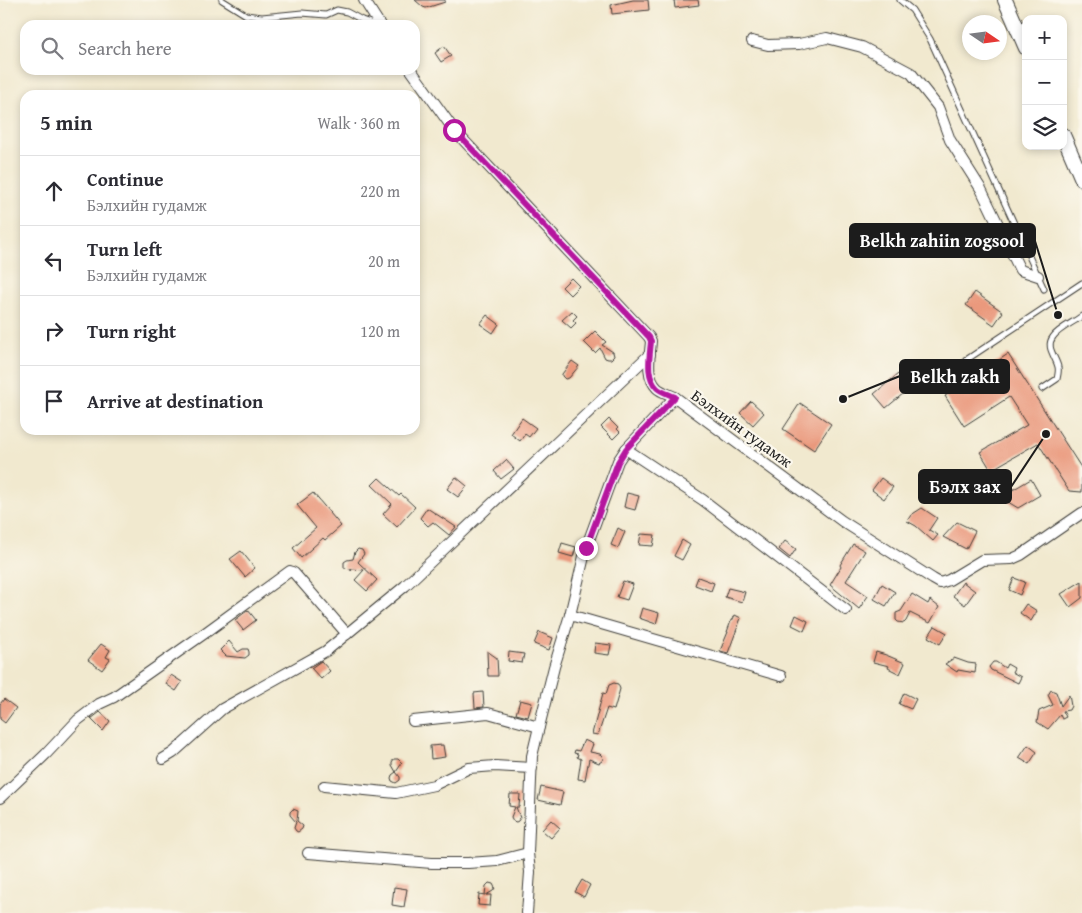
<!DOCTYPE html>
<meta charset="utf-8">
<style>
:root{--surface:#fff;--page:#f2f2f3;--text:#2b2b33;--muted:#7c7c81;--line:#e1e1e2}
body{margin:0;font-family:"Gentium Book Plus",serif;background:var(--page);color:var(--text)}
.controls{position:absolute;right:15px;top:15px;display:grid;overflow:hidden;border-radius:10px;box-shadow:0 2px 8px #0003}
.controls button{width:45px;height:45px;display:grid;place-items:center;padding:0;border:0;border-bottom:1px solid var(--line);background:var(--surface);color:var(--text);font:25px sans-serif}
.compass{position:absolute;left:962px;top:15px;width:45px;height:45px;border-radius:50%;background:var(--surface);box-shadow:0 2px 8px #0003;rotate:103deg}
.stop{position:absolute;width:15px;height:15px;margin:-11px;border:4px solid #b5179e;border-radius:50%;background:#fff}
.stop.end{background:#b5179e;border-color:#fff;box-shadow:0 1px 5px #0008}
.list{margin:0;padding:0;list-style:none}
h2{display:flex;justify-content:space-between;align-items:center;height:65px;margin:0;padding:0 20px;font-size:21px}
h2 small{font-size:16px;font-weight:400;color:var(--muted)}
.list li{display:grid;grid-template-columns:32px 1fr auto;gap:15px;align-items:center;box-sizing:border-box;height:70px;padding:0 20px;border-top:1px solid var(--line)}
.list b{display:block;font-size:19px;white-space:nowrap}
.list p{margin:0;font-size:16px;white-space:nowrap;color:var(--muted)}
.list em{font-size:16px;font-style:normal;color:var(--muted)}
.icon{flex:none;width:28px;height:28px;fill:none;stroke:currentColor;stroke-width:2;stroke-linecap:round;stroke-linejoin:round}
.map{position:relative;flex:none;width:1082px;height:913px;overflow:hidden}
.search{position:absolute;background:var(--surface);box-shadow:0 2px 8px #0003;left:20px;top:20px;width:400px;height:55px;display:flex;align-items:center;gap:12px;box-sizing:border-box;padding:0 18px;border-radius:15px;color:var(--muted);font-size:19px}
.panel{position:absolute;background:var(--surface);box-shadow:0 2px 8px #0003;left:20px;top:90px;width:400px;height:345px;border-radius:15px}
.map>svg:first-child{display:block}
.building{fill:#ea997d}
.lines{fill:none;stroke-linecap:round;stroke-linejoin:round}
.lane-casing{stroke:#3c3b37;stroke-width:7}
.street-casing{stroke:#3c3b37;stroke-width:12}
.secondary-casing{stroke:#3c3b37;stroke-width:16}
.lane{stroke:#fff;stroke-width:5}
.street{stroke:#fff;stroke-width:10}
.secondary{stroke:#fff;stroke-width:14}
.route{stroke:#b5179e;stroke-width:6}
.labels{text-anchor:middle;stroke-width:4.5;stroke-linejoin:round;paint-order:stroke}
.street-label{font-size:16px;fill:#1c1c1c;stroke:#fbf7ec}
.leader{fill:none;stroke:#1c1c1c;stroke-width:2}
.callout-dot{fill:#1c1c1c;stroke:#fbf7ec;stroke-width:2}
.callout{fill:#1c1c1c;stroke:#1c1c1c;stroke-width:2}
.callout-label{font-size:18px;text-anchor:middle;font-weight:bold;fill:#fff}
</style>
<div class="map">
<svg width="1082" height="913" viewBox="0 0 1082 913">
<rect width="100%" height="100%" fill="#fbf7ec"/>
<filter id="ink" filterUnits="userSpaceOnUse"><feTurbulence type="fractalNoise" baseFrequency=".02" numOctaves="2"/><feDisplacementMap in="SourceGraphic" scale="10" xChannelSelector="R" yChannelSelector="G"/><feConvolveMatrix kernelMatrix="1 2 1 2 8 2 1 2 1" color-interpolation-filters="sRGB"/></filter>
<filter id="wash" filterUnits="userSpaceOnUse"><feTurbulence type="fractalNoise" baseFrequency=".0096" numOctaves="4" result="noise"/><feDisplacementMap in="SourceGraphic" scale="20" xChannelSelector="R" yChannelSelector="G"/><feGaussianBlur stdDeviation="1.12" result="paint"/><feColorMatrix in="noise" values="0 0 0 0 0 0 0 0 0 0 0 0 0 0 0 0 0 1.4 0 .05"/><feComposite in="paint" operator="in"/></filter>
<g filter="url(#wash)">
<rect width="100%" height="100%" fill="#f1e9cf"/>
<g id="blocks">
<!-- building -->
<g class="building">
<path d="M415,0H445V2L426,8L423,7Z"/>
<path d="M633,0H648L649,10L612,14L611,5Z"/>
<path d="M674,0H698L699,5L675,8Z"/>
<path d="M444,46L451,56L441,62L435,53Z"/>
<path d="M571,278L579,286L570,295L562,287Z"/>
<path d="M975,292L1003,312L994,325L966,305Z"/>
<path d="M572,311L577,316L573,320L576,323L571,328L562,320Z"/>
<path d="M487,315L499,324L493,333L480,324Z"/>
<path d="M595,331L606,342L602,345L613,352L614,356L611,359H608L605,358L600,348L595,353L584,342Z"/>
<path d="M1008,354L1082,469V492L1069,491L1038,443L991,470L980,452L1027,425L1009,397L964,426L945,396Z"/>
<path d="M572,361L579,366L569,378L565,379L562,376V374Z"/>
<path d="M898,374L910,388L886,408L874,394Z"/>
<path d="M751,401L764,413L753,425L740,413Z"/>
<path d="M800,403L831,424L814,450L783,429Z"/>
<path d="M522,418L536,428L529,437L525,434L520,441L511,434Z"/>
<path d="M609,419L618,428L617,429L620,432L613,439L601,427Z"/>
<path d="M506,460L514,469L501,479L494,471Z"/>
<path d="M456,477L467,486L458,497L447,489Z"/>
<path d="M379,478L399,496L401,494L415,507L397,527L383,514L392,504L372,485Z"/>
<path d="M881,478L893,487L884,499L872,490Z"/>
<path d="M1031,479L1040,495L1018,508L1008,502L1009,492Z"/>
<path d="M313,493L341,526L325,540L323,538L301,558L293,548L316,528L297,505Z"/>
<path d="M627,493L639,496L635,510L624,507Z"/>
<path d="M427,508L456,527L449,535L433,522L428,526L420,518Z"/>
<path d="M922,508L937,518L929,530L938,535L933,541L916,526L907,521L911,515Z"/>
<path d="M957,522L975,531L966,549L943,537Z"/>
<path d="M618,528L625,532L618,548L611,545Z"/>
<path d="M641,534L655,535L653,546L639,545Z"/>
<path d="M682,540L690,545L682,560L674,556Z"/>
<path d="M785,541L796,549L790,558L779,549Z"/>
<path d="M562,543L576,547L573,557L559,553Z"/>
<path d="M853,544L865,551L846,581L868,596L859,609L830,585L841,567L840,565Z"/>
<path d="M358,549L362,550L364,554L358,562L377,580L367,591L355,580L364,570L352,569L351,571V569L344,568V562L347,560L353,559L355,552Z"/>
<path d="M241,551L255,568L245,577L230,559Z"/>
<path d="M698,577L714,583L711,591L695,585Z"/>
<path d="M1014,578L1025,582L1020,595L1009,590Z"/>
<path d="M623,581L633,584L627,600L617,597Z"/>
<path d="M1082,581V598L1070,607L1061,594Z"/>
<path d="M963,582L975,591L965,605L953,596Z"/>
<path d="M882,584L895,592L886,606L874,599Z"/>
<path d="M728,588L745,592L742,602L725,597Z"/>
<path d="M912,594L928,604L930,600L939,607L930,623L910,613L906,621L904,623L898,622L896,620V613L901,611Z"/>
<path d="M1026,604L1037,611L1031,621L1020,613Z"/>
<path d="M642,608L659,613L656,624L639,618Z"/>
<path d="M248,610L256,620L243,630L235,620Z"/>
<path d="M735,615L741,618L728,653L720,651L728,632H727L731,621H732Z"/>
<path d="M796,615L808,621L804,631L792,625Z"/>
<path d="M935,626L947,633L940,644L928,637Z"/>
<path d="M539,632L553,638L549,650L534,644Z"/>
<path d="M229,641L238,652L243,649H248L249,652V655L245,658L226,656L220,650Z"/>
<path d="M595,643L611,645L609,655L594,653Z"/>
<path d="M101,644L110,650L106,657L110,659L102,670L88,660Z"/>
<path d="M487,651L497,658L498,676H488Z"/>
<path d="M509,652L524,654L522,663L508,661Z"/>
<path d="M876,652L886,655L905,663L900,674L888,668L889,666L873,662Z"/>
<path d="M954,658L968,663L976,664L975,673L958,670L957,672L945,664Z"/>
<path d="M321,661L330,671L321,679L311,668Z"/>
<path d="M993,662H996L1005,668L1007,664L1014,668L1012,672L1021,677L1018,683L991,670L989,667Z"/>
<path d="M171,675L182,682L176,691L166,684Z"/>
<path d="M614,683L618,684L620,689L614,710L607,708L598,735L592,734L603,693L606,694L609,685Z"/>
<path d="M1051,690L1056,692L1061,706L1069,695L1071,706L1069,710L1063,711L1066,717L1062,719L1060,715L1048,729L1037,722L1039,711L1053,705L1048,695Z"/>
<path d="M483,692L484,707L475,708L474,693Z"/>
<path d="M904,693L916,699L911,709L899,704Z"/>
<path d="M4,699L16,708L5,723L0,719V704Z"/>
<path d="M520,700L532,703L528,717L516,714Z"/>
<path d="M100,712L110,721L103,731L91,719Z"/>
<path d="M584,740L593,744L590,752L600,754L602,756L603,759L602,761L599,763L589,759L585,780L578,779L581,759L577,757L578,754L574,753L575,750L579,751Z"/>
<path d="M443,745L445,757L431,759L430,746Z"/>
<path d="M1028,745L1037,752L1029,764L1019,758Z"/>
<path d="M394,759H398L402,763L396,772L400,777V780L396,783L392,781L391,778L392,775L396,772L392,765V762Z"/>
<path d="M541,787L563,792L560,805L538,800Z"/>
<path d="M510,794H520L519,807H516L520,818L518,821L516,822L513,821L511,817L515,807L509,806Z"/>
<path d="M293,809L298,811L297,821L303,826L302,829L298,832L296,831L294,828L296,822L290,815V812Z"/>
<path d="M551,820L560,828L551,838L542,830Z"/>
<path d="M582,880L590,885L584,897L575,892Z"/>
<path d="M489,883L493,884L495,888L493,891L486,895H491L490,906L478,905L479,894L485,895L486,886Z"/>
<path d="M394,887L407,889L404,907L392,905Z"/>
</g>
</g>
</g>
<g filter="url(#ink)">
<use href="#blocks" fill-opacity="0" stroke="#3c3b37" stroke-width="1"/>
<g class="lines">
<defs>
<g id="lane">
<path d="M222,0L246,15L262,17L302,13L326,15L337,10L347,12L362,20L376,25"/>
<path d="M900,0L912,10L930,39L1038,276L1044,289"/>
<path d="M966,360L1082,283"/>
<path d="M1042,389L1057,379C1058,374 1059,371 1058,367C1056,357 1045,347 1053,337C1058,329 1074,322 1082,316"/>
</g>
<g id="street">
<path d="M364,0L380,25"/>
<path d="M752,41L768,45L799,44L827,38L862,47L911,73L938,107L950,140L981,189L1020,270L1038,276"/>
<path d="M411,70L454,130L649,337L651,341C650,356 645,376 657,388C661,392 669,394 675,397L842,521L933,579L940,583L949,580L982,560L1012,559L1021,555L1082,513"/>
<path d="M626,449L703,500L846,610"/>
<path d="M570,615L781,676"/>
<path d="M413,721L488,713L539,727"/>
<path d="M163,759L173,753L222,709L326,651L405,586L650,354"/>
<path d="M324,786L396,793L434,785L469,768L495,766L532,768"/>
<path d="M0,798L46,754L78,720L99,704L114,697L205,633L290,571L294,573L347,634"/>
<path d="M308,853L432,863H468L497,861L528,853"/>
<path d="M527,913L530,872L528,853L532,756L539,727L554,667L570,615L586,548L618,461L626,449L675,397"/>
</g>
<g id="secondary">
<path d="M1005,0L1026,48"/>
<path d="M1063,135L1082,179"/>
</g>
</defs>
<!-- lane casing -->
<use href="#lane" class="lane-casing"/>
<!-- street casing -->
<use href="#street" class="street-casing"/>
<!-- secondary casing -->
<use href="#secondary" class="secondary-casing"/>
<!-- lane -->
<use href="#lane" class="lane"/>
<!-- street -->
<use href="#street" class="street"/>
<!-- secondary -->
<use href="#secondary" class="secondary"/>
</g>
</g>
<g class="lines" filter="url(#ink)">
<!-- route -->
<path class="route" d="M454,130L649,337L651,341C650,356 645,376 657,388C661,392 669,394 675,397L626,449L618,462L586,548"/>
</g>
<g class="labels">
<!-- street labels -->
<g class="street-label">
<text transform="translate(742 428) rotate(36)" y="6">Бэлхийн гудамж</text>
</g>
</g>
<!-- callouts -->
<path class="leader" d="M1058 315L1035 241M843 399L900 376M1046 434L1011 487"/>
<g class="callout-dot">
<circle cx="1058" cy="315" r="5"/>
<circle cx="843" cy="399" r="5"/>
<circle cx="1046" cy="434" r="5"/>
</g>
<g class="callout">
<rect x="850" y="224" width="185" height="33" rx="5"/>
<rect x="900" y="360" width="109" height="33" rx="5"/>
<rect x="919" y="470" width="92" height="33" rx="5"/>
</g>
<g class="callout-label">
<text x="942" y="247">Belkh zahiin zogsool</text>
<text x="955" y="383">Belkh zakh</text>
<text x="965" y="493">Бэлх зах</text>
</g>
</svg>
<div class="controls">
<button>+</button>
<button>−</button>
<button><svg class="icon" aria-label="layers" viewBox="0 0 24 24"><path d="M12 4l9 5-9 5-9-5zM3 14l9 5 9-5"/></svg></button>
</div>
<svg class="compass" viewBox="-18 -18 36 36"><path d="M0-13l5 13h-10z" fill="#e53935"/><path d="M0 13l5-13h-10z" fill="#7c7c81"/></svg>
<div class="stop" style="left:454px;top:130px"></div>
<div class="stop end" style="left:586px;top:548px"></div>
<div class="search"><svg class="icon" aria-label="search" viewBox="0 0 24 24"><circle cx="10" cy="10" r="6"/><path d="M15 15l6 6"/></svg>Search here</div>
<section class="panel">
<h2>5 min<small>Walk · 360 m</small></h2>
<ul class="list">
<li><svg class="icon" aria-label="ahead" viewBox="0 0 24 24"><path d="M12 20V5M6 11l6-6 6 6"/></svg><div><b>Continue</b><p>Бэлхийн гудамж</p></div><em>220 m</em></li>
<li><svg class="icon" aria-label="left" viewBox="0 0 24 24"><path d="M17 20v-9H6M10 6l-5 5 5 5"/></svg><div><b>Turn left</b><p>Бэлхийн гудамж</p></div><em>20 m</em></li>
<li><svg class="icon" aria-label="right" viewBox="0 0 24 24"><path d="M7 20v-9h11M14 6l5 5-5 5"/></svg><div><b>Turn right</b></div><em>120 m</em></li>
<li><svg class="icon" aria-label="arrive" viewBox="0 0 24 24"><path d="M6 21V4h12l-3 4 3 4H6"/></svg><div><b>Arrive at destination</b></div></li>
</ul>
</section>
</div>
